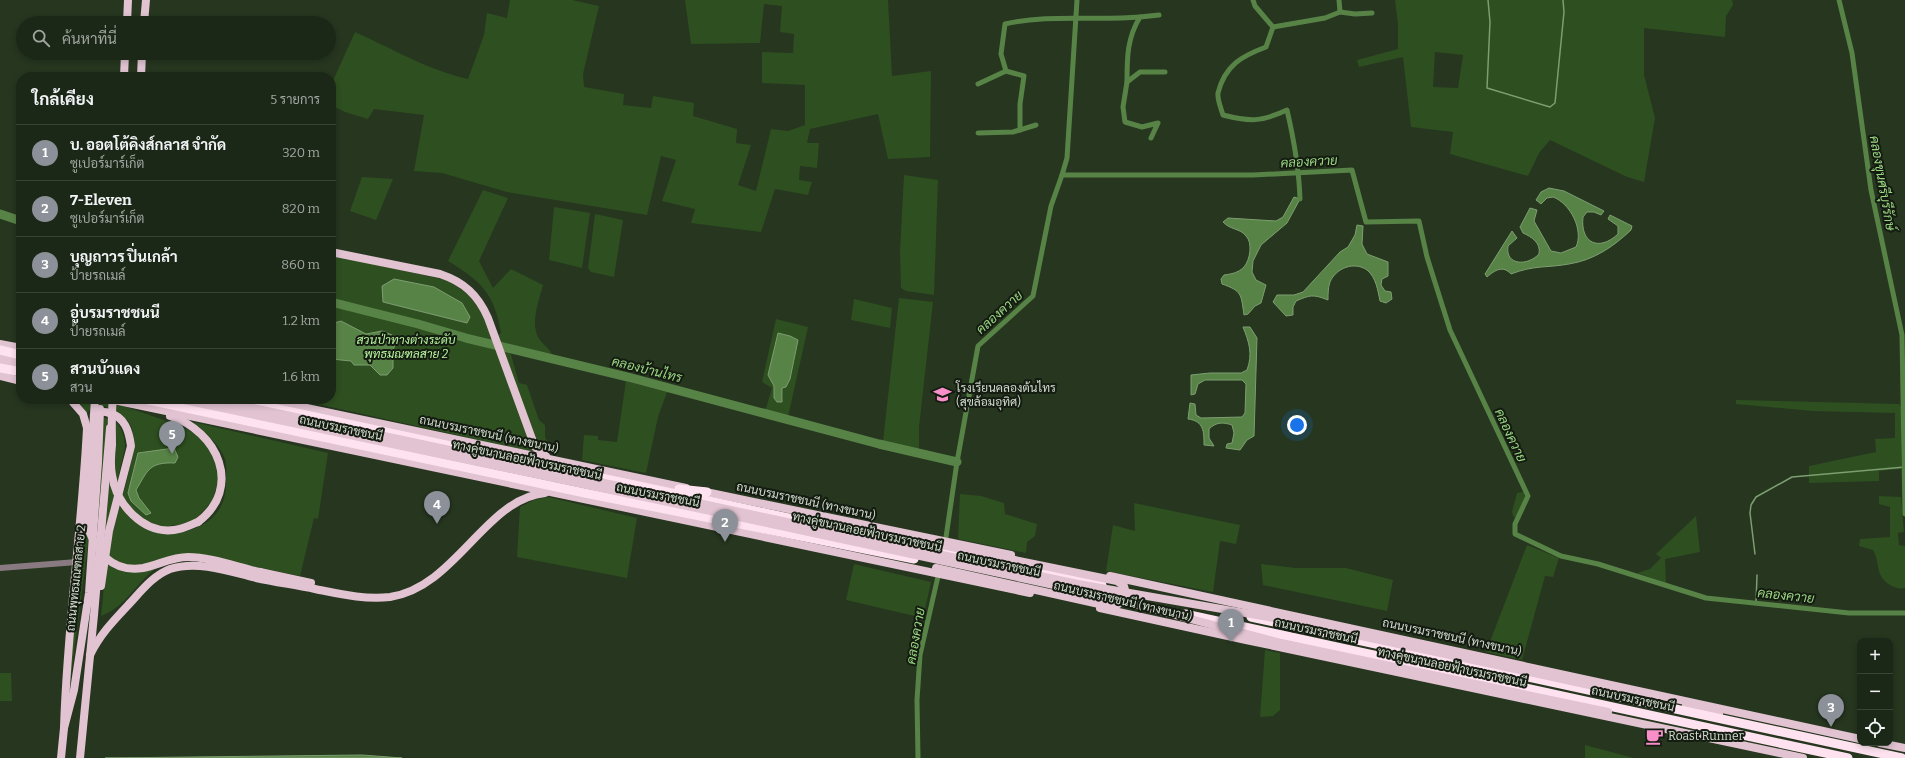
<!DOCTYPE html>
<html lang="th">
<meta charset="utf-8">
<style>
:root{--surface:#1c2817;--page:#253020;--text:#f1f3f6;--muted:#a0a6a1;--line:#3a4436;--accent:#8c9099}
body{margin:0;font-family:Bitter,Sarabun,serif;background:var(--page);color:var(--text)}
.controls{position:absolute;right:12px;bottom:12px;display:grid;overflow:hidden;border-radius:8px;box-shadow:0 2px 6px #0003}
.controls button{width:36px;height:36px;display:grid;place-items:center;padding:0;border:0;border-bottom:1px solid var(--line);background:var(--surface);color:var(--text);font:20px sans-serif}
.you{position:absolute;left:1297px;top:425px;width:14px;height:14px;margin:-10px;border:3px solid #fff;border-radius:50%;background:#1a73e8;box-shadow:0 0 0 6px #1a73e833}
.badge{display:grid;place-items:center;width:26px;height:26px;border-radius:50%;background:var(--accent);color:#fff;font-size:13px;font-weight:700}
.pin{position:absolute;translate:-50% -33px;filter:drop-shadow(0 1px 2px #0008)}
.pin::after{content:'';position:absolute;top:21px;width:14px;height:12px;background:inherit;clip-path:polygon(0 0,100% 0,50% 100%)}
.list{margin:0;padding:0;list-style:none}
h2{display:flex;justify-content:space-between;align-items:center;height:52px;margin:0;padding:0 16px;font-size:17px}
h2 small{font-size:13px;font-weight:400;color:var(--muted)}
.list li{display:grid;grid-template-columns:26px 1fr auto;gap:12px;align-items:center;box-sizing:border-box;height:56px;padding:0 16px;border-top:1px solid var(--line)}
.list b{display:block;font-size:15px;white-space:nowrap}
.list p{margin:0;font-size:13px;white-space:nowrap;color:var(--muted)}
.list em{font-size:13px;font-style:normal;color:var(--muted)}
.icon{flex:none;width:22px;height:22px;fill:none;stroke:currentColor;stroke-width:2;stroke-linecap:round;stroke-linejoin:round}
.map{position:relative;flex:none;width:1905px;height:758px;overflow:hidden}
.search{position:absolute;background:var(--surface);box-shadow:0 2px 6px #0003;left:16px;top:16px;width:320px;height:44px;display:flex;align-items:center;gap:10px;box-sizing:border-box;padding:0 14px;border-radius:22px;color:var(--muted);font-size:15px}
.panel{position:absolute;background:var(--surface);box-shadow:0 2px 6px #0003;left:16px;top:72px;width:320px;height:332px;border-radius:16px}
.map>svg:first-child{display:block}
.green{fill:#2e4f20;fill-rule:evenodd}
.water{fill:#588347;stroke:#7d9e70}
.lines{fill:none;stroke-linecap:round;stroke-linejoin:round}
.stream{stroke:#7d9e70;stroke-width:1.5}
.canal{stroke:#588347;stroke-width:5}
.river{stroke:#588347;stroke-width:9}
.minor{stroke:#897a81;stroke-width:6}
.major{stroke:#e1c3d1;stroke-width:8}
.highway{stroke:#ffe2f0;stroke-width:9}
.major-bridge{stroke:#e1c3d1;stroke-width:8}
.labels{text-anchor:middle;stroke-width:4;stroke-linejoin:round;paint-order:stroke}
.park-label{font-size:12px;font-style:italic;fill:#b7f59f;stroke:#141b11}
.poi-label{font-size:12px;fill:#d2dcce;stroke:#141b11;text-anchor:start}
.street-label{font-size:12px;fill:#d2dcce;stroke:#141b11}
.water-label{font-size:13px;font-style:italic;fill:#9bd783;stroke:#141b11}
</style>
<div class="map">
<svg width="1905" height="758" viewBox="0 0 1905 758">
<rect width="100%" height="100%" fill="#26361f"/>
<!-- green -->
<g class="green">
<path d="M510,0H572L599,6L583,74L584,87L624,94L623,105L651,108L653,96L694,103L693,116L737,129L736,143L751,145L738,185L756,191L771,129L788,131L805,125V85L762,83V52L793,53L794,34L780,32L782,6L764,4L760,43L691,44L685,0H888L892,76L931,71L930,157L888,159L878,114L810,129L807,143H819L817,168L800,166L799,180L812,182L808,195L775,189L761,232L691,223L695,209L662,201L676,160L661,156L647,215L507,192L442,173L414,171L424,115L374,109L368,119L345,112L331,105V85L355,32C393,49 428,70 468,79L484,35L487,13L507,18Z"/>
<path d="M1395,0H1732L1733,5L1726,16L1725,37L1644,28V75L1655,118L1644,182L1627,177L1550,140L1539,153L1528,176L1450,154L1453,132L1411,127L1403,57L1359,67L1357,60L1398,49V25ZM1435,52L1463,55L1458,88L1433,87Z"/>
<path d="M904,175L938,180L934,295L906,291L901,288L900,252Z"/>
<path d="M362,177L393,179L376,220L350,211Z"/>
<path d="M483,190L508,198L479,261L493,288L511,269L543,285C539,301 529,325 540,340C545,347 550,348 553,357L500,344L497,336L501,333C494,293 482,282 448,261Z"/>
<path d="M554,207L590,213L582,268L549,260Z"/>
<path d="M595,214L623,220L614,277L591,272L588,268Z"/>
<path d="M331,255L446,280L475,298L487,320L534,452L295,399H331Z"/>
<path d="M899,298L933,302L919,427V450L883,441Z"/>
<path d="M854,299L892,308L890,328L851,320Z"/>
<path d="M776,319L808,327L788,417L765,412L772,388L762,382ZM778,333L798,340L790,379L782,388L783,399L774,398V347Z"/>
<path d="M510,351L519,383L527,385L539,420L545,425V437L553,453L545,451L534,436L503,353Z"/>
<path d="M626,381L667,392L658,417L646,473L582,460L584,435L598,436V440L617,442Z"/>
<path d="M77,399H97L121,405L172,423L197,434L209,446L217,462L218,482L212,501L195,520L185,525H171L173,534C205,529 227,515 226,480C226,474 227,465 225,459C220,445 204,431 193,422L328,453L318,519L314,518L300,576L198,555C187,560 164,562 156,568C135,584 127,606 101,616C104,592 105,567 110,543C116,516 138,455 132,429C129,417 115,411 105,406L90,410L87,413Z"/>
<path d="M1736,400L1899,404L1901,407V469L1879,471V481L1809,483V466L1876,452L1875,439L1895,438V413L1812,411L1736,404Z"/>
<path d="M103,418C119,417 125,434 125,447L106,533L90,529L70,684L68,683L91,424Z"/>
<path d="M1524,492L1525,497L1518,514L1514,518L1512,512L1517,493Z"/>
<path d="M960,494L981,496L1004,503L1005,514L1037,524L1035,536L1027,542L1026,553L958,539Z"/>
<path d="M1879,496L1901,497L1904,532L1898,533L1899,545L1905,546V588C1899,589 1896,588 1890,585C1874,575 1881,564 1873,550L1859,546L1860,539L1890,537V507L1879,504Z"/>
<path d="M548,497L637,518L627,578L517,557L520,507L534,500Z"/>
<path d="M1134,503L1240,525L1236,544L1220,541L1213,592L1106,571L1113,525L1135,531Z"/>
<path d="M1696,516L1700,552L1665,559L1666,583L1637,573L1650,569L1661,558L1656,554Z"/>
<path d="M1527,545L1559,558L1553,577L1545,576L1522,660L1486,652Z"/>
<path d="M854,564L931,582L923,618L846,600Z"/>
<path d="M1261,564L1296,568H1346L1393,580L1387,611L1263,585Z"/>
<path d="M1265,650L1280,653V710L1273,716L1260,717Z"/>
<path d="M0,673H11L12,701H0Z"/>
<path d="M1585,745L1634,758H1585Z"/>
</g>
<!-- water -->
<g class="water">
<path d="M1549,188L1564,191L1604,211L1601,215L1594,212H1587L1583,217C1580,243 1599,252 1618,234V226L1608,219L1610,215L1632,226L1631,230C1613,247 1594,260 1569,264C1547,268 1534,265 1511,274C1503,265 1495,270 1487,277L1485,274L1512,231L1517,238L1508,246C1505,266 1528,266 1539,254C1541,243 1532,237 1523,233L1520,227L1530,208L1537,210L1534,221L1551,251L1561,253L1576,247C1584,230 1570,203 1553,197L1547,198L1541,204L1536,200L1541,192Z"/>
<path d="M1294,197L1300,199L1287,223L1261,245L1253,261L1252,272L1256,280L1266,285L1261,303L1255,306L1248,314L1244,315C1241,294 1242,291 1222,284L1221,279L1224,275C1231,274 1238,273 1244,267C1250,260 1253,243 1246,236C1240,228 1230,230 1223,222L1228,218L1276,221L1283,217Z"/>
<path d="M1357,225L1363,226L1362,244L1367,254L1388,262V276L1382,279L1381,285L1385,291L1391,292L1392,299L1386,303L1380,301C1378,291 1376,277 1367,270C1354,261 1336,268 1330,282C1328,287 1328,295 1328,300C1313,294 1310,295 1296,301L1293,307V315L1286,316L1273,302L1277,295H1294L1303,292L1340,252L1348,247L1355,235Z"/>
<path d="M394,279L434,287L462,303L470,317L467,323L383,302L382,286Z"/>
<path d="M341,321L366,334L382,331L397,337L393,351V368L387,375H380L370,365H354L351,361L331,359V324Z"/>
<path d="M1243,327H1250L1257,338L1254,436L1247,440L1240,450L1226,448L1227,444L1232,443L1234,433L1232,425C1223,422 1216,422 1209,429V438L1214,446L1204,445C1204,432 1204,421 1188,419L1190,403L1195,404L1196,415L1201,418L1242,417L1245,413L1246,384L1242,380H1205L1198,384L1195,394L1191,395V375L1210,373H1241L1247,370C1253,354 1249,342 1243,327Z"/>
<path d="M778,333L790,336L798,340L790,379L786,387L782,388V402H777L774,398V386L768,375Z"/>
<path d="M174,448L178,457L175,463C149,462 148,470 136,490L139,498L151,513L146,515L131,501L128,493L138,453Z"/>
<path d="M362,755L402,758H105Z"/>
</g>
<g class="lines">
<!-- stream -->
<g class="stream">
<path d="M1488,0L1490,22L1487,88L1550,107L1555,103L1564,12L1563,0"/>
<path d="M1755,554L1750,513L1751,505L1756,497L1792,477L1905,467"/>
<path d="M1756,603L1757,575"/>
</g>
<!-- canal -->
<g class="canal">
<path d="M1253,0L1255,6L1273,27L1266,47C1242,56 1225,65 1218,93C1217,99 1221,108 1223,115C1250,122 1261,122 1287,110C1294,140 1299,169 1300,199"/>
<path d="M1839,0L1852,53L1871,190L1902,335L1905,514"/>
<path d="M1340,12L1355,14L1372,13"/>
<path d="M1273,27L1325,18L1340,12L1339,0"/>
<path d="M1127,82C1127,58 1127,38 1140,17L1159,15"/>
<path d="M978,84L1006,71"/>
<path d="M1020,130V104L1024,76L1006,71L1001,54L1005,24C1048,14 1095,21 1140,17"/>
<path d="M978,133L1013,132L1036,125"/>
<path d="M1151,138L1158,123L1142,127L1125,122L1123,107L1127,82L1140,72H1165"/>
<path d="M1062,175L1067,158L1077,0"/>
<path d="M945,544L957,462L978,346L1033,296L1051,206L1062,175H1253L1352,170L1366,222L1419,221L1427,257L1450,330L1528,496L1515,524V534L1561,556L1598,564L1706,598L1849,613H1905"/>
<path d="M918,758L917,700L920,655L939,572"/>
</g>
<!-- river -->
<g class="river">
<path d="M0,214L21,221"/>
<path d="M331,302L418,324L466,338L628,377L879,444L957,462"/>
</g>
<!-- minor -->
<path class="minor" d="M0,568L77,562"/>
<!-- major -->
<g class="major">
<path d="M127,23L128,0"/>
<path d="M144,23L146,0"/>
<path d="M124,77L125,53"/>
<path d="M141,77L142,53"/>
<path d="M331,252L440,274C464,282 478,295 488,318L535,447L546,456"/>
<path d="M0,344L21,348"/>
<path d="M0,355L21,360"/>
<path d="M0,362L21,367"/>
<path d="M0,376L21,381"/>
<path d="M109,399L1030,593"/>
<path d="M264,399L686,488"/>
<path d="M94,415C98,412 104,411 109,413C125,417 129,431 131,446L109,531L101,586"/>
<path d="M170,416C218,431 243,488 198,522"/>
<path d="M701,491L1011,555"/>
<path d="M260,572L311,583"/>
<path d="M1110,576L1860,739"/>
<path d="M1100,608L1246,640L1803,758"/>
<path d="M90,655C100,634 115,619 131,602C142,590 154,575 170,569C197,560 229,571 256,578C275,582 295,585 315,589C340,594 365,600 390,597C456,587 485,499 545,493"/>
<path d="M1686,705L1719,714"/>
<path d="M64,728C67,627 82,528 87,428L83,414L70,399"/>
<path d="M1880,743L1905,748"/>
<path d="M61,758L64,728L74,690L89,593L98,462"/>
<path d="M80,758L94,615L110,428"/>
</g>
<!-- highway -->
<g class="highway">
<path d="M0,350L21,355"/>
<path d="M0,368L21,372"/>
<path d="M144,399L585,493L914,559"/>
<path d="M231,399L897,541"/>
<path d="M679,489L707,492"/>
<path d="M938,550L1102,585"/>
<path d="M1185,614L1848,758"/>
<path d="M1251,617L1902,758"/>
</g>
<!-- major-bridge -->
<g class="major-bridge">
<path d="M95,399L87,523C94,551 112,573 143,568C158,565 172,557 188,557C211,557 237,567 260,572"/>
<path d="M113,399C111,415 112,429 112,445C111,454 110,465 112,475C116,504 143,534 174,530C183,529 190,525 198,522"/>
<path d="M179,399L767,523L1100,595L1281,643L1608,712"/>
<path d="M211,399L1078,584L1291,621L1617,691"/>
<path d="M98,462L100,409"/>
<path d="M936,568L1108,606C1121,607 1128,598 1124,586L1117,581L942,545"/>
</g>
</g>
<!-- icons -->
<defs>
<symbol id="school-bare" viewBox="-9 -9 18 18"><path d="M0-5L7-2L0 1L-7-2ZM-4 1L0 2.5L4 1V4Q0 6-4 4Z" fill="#f98fc9" stroke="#141b11" stroke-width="2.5" paint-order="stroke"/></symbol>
<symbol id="cafe-bare" viewBox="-9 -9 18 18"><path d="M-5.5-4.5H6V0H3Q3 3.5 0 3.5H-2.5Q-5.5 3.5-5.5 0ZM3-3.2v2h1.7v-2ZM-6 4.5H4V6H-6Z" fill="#f98fc9" stroke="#141b11" stroke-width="2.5" paint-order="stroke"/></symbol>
</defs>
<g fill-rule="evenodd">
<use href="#school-bare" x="930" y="382" width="25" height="25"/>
<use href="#cafe-bare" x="1642" y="724" width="25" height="25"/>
</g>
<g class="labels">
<!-- park labels -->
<g class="park-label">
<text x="406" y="344">สวนป่าทางต่างระดับ<tspan x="406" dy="14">พุทธมณฑลสาย 2</tspan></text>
</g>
<!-- poi labels -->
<g class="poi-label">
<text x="956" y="392">โรงเรียนคลองต้นไทร<tspan x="956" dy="14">(สุขล้อมอุทิศ)</tspan></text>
<text x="1668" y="740">Roast Runner</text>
</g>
<!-- street labels -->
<g class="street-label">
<text transform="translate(341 428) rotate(12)" y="4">ถนนบรมราชชนนี</text>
<text transform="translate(489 434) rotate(12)" y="4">ถนนบรมราชชนนี (ทางขนาน)</text>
<text transform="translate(527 460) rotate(12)" y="4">ทางคู่ขนานลอยฟ้าบรมราชชนนี</text>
<text transform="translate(658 495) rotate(11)" y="4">ถนนบรมราชชนนี</text>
<text transform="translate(806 501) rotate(12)" y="4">ถนนบรมราชชนนี (ทางขนาน)</text>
<text transform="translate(867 532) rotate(12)" y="4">ทางคู่ขนานลอยฟ้าบรมราชชนนี</text>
<text transform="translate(999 564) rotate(12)" y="4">ถนนบรมราชชนนี</text>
<text transform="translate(76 578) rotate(-84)" y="4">ถนนพุทธมณฑลสาย 2</text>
<text transform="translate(1123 601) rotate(13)" y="4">ถนนบรมราชชนนี (ทางขนาน)</text>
<text transform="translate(1316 631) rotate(12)" y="4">ถนนบรมราชชนนี</text>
<text transform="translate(1452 637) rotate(12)" y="4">ถนนบรมราชชนนี (ทางขนาน)</text>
<text transform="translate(1452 667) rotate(12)" y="4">ทางคู่ขนานลอยฟ้าบรมราชชนนี</text>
<text transform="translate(1633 699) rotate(12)" y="4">ถนนบรมราชชนนี</text>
</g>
<!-- water labels -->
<g class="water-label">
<text transform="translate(1309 161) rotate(-3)" y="5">คลองควาย</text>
<text transform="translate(1883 183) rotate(80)" y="5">คลองขุนศรีบุรีรักษ์</text>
<text transform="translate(999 312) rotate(-42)" y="5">คลองควาย</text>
<text transform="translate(647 369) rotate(14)" y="5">คลองบ้านไทร</text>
<text transform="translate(1511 435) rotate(65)" y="5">คลองควาย</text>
<text transform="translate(1786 595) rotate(6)" y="5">คลองควาย</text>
<text transform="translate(915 636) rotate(-80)" y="5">คลองควาย</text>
</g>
</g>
</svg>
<div class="controls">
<button>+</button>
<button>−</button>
<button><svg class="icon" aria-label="locate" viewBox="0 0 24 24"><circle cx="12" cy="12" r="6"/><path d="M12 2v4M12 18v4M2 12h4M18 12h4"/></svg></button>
</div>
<div class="you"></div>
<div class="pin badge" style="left:1231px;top:642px">1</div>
<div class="pin badge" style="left:725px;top:542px">2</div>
<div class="pin badge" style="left:1831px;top:727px">3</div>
<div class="pin badge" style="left:437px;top:524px">4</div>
<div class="pin badge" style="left:172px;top:454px">5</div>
<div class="search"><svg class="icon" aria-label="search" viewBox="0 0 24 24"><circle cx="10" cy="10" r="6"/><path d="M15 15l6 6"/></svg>ค้นหาที่นี่</div>
<section class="panel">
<h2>ใกล้เคียง<small>5 รายการ</small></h2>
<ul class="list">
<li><span class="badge">1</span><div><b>บ. ออตโต้คิงส์กลาส จำกัด</b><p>ซูเปอร์มาร์เก็ต</p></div><em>320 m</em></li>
<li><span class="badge">2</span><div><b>7-Eleven</b><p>ซูเปอร์มาร์เก็ต</p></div><em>820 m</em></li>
<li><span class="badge">3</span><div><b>บุญถาวร ปิ่นเกล้า</b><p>ป้ายรถเมล์</p></div><em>860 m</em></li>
<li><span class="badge">4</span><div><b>อู่บรมราชชนนี</b><p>ป้ายรถเมล์</p></div><em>1.2 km</em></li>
<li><span class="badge">5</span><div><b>สวนบัวแดง</b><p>สวน</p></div><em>1.6 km</em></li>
</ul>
</section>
</div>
